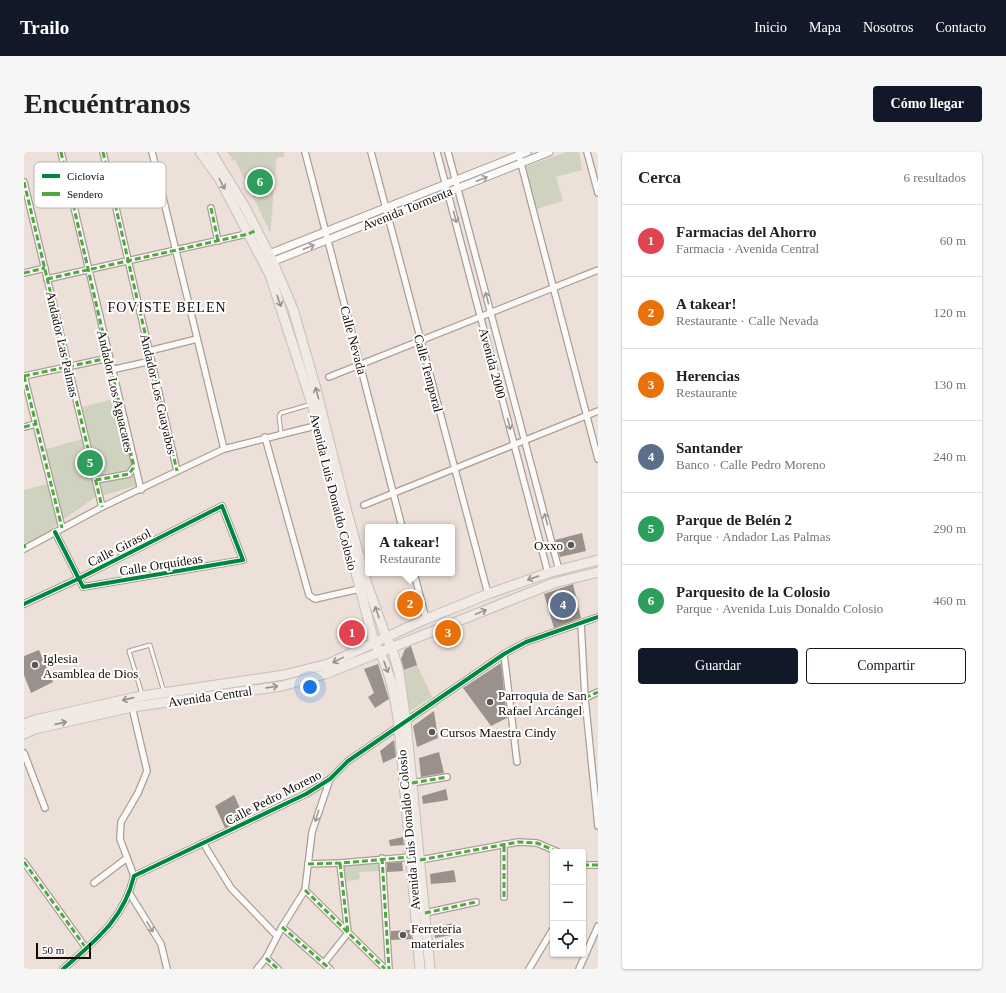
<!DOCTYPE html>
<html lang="es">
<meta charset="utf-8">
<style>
:root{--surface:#fff;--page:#f6f6f6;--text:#202124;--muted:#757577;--line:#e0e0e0;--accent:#111827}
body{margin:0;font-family:Georgia,serif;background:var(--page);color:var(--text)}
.controls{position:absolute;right:12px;bottom:12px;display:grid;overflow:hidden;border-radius:4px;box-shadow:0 1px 3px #0004}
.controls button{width:36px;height:36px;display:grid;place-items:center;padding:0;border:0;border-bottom:1px solid var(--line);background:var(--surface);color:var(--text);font:20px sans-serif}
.scale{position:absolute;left:12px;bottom:10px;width:55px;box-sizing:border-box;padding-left:4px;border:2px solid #120b06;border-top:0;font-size:11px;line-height:14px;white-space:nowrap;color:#120b06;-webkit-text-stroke:3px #fff;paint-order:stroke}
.you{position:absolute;left:286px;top:535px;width:14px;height:14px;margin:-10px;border:3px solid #fff;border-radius:50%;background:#1a73e8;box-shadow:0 0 0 6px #1a73e833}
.badge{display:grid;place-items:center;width:26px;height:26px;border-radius:50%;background:var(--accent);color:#fff;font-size:13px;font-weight:700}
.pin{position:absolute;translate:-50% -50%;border:2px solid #fff;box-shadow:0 1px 4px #0006}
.popup{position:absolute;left:341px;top:372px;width:90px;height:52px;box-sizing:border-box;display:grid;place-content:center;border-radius:4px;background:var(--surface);filter:drop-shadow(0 1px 3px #0005);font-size:13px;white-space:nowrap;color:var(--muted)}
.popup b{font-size:15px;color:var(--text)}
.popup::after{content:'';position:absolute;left:50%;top:100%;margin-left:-8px;border:8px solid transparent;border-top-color:var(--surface)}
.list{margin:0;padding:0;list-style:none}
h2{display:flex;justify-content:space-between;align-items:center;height:52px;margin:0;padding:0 16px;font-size:17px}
h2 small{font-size:13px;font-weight:400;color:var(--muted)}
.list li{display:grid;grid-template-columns:26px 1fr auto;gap:12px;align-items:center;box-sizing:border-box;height:72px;padding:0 16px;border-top:1px solid var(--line)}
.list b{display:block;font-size:15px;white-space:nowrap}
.list p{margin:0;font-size:13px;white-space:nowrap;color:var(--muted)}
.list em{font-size:13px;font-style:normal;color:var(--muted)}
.actions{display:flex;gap:8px;padding:12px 16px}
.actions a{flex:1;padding:9px 0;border:1px solid var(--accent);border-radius:4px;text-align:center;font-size:14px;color:var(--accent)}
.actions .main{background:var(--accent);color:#fff}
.icon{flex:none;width:22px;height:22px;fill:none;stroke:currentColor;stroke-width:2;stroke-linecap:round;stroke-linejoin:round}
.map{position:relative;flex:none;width:574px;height:817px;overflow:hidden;border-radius:4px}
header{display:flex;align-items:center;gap:24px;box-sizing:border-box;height:56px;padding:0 20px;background:var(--accent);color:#fff}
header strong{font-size:19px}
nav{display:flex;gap:22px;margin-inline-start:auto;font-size:14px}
.intro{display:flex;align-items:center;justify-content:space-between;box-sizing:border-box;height:96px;padding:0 24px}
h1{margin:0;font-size:28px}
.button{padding:10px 18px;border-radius:4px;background:var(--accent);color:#fff;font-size:14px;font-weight:700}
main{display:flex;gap:24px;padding:0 24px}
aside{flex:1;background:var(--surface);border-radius:4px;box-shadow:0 1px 3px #0004}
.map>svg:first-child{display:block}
.green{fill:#cfd2be}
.building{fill:#9b918c}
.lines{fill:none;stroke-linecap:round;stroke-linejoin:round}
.service-casing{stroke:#a89f98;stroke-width:5}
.minor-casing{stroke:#a89f98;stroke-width:8}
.tertiary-casing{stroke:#a89f98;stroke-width:9}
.primary-casing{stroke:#c5beba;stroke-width:11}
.path{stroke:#d2cecb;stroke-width:1.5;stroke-dasharray:3 2;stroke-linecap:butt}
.service{stroke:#fcfaf9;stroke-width:3}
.minor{stroke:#fcfaf9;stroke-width:5.5}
.tertiary{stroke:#fcfaf9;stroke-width:7}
.primary{stroke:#f1e9e3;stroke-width:9}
.quiet{stroke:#51a840;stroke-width:3;stroke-dasharray:6 3;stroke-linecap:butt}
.cycleway-casing{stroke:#fff;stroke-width:6}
.cycleway{stroke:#00873e;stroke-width:4}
.oneway{stroke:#9e9a98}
.oneway2{stroke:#98908b}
.poi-dot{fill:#5f5650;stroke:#fff;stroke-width:1.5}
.labels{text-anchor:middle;stroke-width:4;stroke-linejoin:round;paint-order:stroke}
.street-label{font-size:13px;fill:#120b06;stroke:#fff}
.poi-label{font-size:13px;fill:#120b06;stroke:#fff;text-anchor:start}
.neighbourhood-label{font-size:14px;letter-spacing:1px;fill:#120b06;stroke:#fff}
.key{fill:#fff;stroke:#b8b6b4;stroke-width:1}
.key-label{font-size:11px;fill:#120b06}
</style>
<header>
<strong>Trailo</strong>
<nav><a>Inicio</a><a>Mapa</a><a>Nosotros</a><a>Contacto</a></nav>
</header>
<div class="intro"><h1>Encuéntranos</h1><a class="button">Cómo llegar</a></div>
<main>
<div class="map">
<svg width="574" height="817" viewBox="0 0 574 817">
<rect width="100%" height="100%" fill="#ede0d8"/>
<!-- green -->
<g class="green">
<path d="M203,0H259L260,4L252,6L246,80L212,10Z"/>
<path d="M542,0H555L558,18L532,25L539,49L512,57L501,15Z"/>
<path d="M94,246L115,333L70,346L33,372L22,383L5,392L0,390V338L27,331L19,298L62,286L54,256Z"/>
<path d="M393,513L408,545L386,559L377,521Z"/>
<path d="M357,708L358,719L335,720L336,727L320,730L317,713Z"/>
</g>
<!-- building -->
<g class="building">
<path d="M558,381L562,399L536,405L531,388Z"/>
<path d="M549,432L557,466L530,476L520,442Z"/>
<path d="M387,494L393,513L380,518L377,507L381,497Z"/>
<path d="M15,498L29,530L7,541L0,523V504Z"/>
<path d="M477,511L483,566L467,574L439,536Z"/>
<path d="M354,512L365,547L351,556L344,545L350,541L340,517Z"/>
<path d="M410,559L414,586L393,595L389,574Z"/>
<path d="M370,588L372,605L359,611L356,599Z"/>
<path d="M415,600L420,621L397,625L395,606Z"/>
<path d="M422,637L424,648L399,652L398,644Z"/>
<path d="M210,643L221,667L201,676L191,654Z"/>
<path d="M379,685L380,693L366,694L365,688Z"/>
<path d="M378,710L379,719L363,720V711Z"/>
<path d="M430,718L432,730L407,732L406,722Z"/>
<path d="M430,771L432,782L411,786L410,775Z"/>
<path d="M387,778L388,787L367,788V779Z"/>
</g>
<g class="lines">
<defs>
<g id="service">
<path d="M257,281L255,264L257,261L288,252"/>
<path d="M118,542L105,499L126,493L140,540"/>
</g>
<g id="minor">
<path d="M37,0L117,338"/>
<path d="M79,0L153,319"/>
<path d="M128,0L200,297"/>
<path d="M281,0L378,375"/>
<path d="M347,0L464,442"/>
<path d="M413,0L524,421"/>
<path d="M424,0L535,418"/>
<path d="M494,0L574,307"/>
<path d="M563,0L574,41"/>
<path d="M85,26L131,14"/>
<path d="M0,30L78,355"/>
<path d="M187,56L194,89"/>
<path d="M0,121L21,116"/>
<path d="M23,127L227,81"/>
<path d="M125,199L173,187"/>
<path d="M87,218L127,209"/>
<path d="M0,224L38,376"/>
<path d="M0,224L85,206"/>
<path d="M305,225L574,118"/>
<path d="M0,275L12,272"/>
<path d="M241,285L285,443L291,447L335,437"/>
<path d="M72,328L105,322L110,315"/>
<path d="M340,353L574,259"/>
<path d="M0,397L78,355L200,297L295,273"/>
<path d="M390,421L402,467"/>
<path d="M0,452L54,427L198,354L219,408L59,435L31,380"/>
<path d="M557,471L561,546L574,674"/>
<path d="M480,502L493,610"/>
<path d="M561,546L574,540"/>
<path d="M108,555L123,619L114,641L97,670L96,687L110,724"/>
<path d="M0,601L21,656"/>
<path d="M388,631L423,625"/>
<path d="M179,691L207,736L253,784"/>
<path d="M358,706L365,817"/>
<path d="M396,708L494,690L513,691L534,700"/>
<path d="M0,710L62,796"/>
<path d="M284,712L316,711L387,705"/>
<path d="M559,713H574"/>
<path d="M70,731L103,706"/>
<path d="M281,738L361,817"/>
<path d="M106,742L137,792L143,817"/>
<path d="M480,745V692"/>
<path d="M401,761L452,750"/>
<path d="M258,775L306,817"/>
<path d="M242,806L254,817"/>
<path d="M300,811L324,781L316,711"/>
<path d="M39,817C71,789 100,767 110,724L282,642L306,627L324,609L480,502L502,490L574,465"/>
<path d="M233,817L242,806L258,775L281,738L288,680L306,627"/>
<path d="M505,817L529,777"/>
<path d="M555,817L574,774"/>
</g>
<g id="tertiary">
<path d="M245,102L503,0"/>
<path d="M245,111L525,0"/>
</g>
<g id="primary">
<path d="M176,0L195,26L246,123L288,252L350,490C375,529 376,587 380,632C386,693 391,755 396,817"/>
<path d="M187,0L221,55L249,110L269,157L291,233L323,360L343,432L362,485L368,496L375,521L382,570L406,817"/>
<path d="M0,572L11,568L112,545L260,523L304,512L402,467L464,442L524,421L574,408"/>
<path d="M0,582L11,577L108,555L258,534L301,522L530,431L574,420"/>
</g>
</defs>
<!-- service casing -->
<use href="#service" class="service-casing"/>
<!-- minor casing -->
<use href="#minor" class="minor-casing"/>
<!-- tertiary casing -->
<use href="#tertiary" class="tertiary-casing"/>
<!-- primary casing -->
<use href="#primary" class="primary-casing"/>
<!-- path -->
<g class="path">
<path d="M218,0V5L248,49"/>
<path d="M207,8L218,5"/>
<path d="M232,51L234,29L240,19L236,4H240V0"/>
<path d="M246,79L252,5L260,4L259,0"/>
</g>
<!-- service -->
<use href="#service" class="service"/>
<!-- minor -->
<use href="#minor" class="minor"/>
<!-- tertiary -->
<use href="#tertiary" class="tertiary"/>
<!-- primary -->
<use href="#primary" class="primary"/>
<!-- quiet -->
<g class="quiet">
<path d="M37,0L110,315L105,322L72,328"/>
<path d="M79,0L153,319"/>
<path d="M0,30L78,355"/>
<path d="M187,56L194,89"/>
<path d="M0,121L21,116"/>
<path d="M23,127L224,82L233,78"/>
<path d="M0,224L38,376"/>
<path d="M0,224L85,206"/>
<path d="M0,275L12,272"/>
<path d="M0,392L1,396"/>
<path d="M561,546L574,540"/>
<path d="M388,631L423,625"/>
<path d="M358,706L365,817"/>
<path d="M396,708L494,690L513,691L534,700"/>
<path d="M0,710L62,796"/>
<path d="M316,711L324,781"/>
<path d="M284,712L316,711L387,705"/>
<path d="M559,713H574"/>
<path d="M281,738L361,817"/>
<path d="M480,745V692"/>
<path d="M401,761L452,750"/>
<path d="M258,775L306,817"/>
<path d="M242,806L254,817"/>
</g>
<defs>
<g id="cycleway">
<path d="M0,452L54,427L198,354L219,408L59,435L31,380"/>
<path d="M39,817C71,789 100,767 110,724L282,642L306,627L324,609L480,502L502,490L574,465"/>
</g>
</defs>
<!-- cycleway casing -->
<use href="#cycleway" class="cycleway-casing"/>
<!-- cycleway -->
<use href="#cycleway" class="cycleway"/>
</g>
<!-- one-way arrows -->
<defs><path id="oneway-shaft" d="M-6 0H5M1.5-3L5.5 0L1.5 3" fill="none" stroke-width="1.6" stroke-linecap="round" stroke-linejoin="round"/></defs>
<g class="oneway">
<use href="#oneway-shaft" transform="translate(458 27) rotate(-22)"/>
<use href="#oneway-shaft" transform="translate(431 65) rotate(75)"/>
<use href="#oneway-shaft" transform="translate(285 95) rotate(-22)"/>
<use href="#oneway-shaft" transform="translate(463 146) rotate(-105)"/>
<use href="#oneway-shaft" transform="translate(485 272) rotate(75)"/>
<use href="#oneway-shaft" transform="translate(522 367) rotate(-105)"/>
<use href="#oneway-shaft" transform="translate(293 664) rotate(107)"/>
<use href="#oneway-shaft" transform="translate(126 775) rotate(58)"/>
</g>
<g class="oneway2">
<use href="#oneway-shaft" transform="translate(198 32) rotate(62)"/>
<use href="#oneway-shaft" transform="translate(255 149) rotate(71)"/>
<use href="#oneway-shaft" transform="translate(293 241) rotate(-105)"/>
<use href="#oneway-shaft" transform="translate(509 426) rotate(161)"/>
<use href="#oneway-shaft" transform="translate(353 460) rotate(-109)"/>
<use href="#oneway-shaft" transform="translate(457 460) rotate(-22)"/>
<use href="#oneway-shaft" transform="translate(314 508) rotate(154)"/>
<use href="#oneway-shaft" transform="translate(362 515) rotate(70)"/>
<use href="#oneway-shaft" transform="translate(248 535) rotate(-8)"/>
<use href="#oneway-shaft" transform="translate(104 547) rotate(167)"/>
<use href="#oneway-shaft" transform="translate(37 571) rotate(-13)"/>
</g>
<!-- markers -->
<g class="poi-dot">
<circle cx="547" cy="393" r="4"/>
<circle cx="11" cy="513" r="4"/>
<circle cx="466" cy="550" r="4"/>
<circle cx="408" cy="580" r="4"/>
<circle cx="379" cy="783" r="4"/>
</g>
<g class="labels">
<!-- street labels -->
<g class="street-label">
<text transform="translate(383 56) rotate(-22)" y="5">Avenida Tormenta</text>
<text transform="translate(330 188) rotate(75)" y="5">Calle Nevada</text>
<text transform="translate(39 192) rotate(77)" y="5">Andador Las Palmas</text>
<text transform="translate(469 211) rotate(75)" y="5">Avenida 2000</text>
<text transform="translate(405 221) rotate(75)" y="5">Calle Temporal</text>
<text transform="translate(92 239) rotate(77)" y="5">Andador Los Aguacates</text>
<text transform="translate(135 242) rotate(77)" y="5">Andador Los Guayabos</text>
<text transform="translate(310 340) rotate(76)" y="5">Avenida Luis Donaldo Colosio</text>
<text transform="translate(95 395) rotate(-27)" y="5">Calle Girasol</text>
<text transform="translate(137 412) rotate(-9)" y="5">Calle Orquídeas</text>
<text transform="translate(186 544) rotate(-8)" y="5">Avenida Central</text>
<text transform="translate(249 645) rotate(-27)" y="5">Calle Pedro Moreno</text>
<text transform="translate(384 678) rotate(-95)" y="5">Avenida Luis Donaldo Colosio</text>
</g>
<!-- poi labels -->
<g class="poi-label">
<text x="539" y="398" text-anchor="end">Oxxo</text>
<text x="19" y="511">Iglesia<tspan x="19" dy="15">Asamblea de Dios</tspan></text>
<text x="474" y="548">Parroquia de San<tspan x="474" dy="15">Rafael Arcángel</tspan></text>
<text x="416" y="585">Cursos Maestra Cindy</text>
<text x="387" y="781">Ferreteria<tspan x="387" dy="15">materiales</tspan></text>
</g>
<!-- neighbourhood labels -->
<g class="neighbourhood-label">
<text x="143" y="160">FOVISTE BELEN</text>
</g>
</g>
<!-- legend -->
<rect x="10" y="10" width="132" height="46" rx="6" class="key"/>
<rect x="18" y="22" width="18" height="4" fill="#00873e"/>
<rect x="18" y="40" width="18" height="4" fill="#51a840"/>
<g class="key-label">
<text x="43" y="28">Ciclovía</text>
<text x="43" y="46">Sendero</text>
</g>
</svg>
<div class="controls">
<button>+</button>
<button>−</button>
<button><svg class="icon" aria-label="locate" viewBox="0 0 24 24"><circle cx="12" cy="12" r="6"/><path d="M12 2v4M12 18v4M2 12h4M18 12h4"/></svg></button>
</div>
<div class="scale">50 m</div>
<div class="you"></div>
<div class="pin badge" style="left:328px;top:481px;background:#e0444e">1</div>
<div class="pin badge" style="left:386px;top:452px;background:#e8710a">2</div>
<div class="popup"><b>A takear!</b>Restaurante</div>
<div class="pin badge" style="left:424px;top:481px;background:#e8710a">3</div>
<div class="pin badge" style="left:539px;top:453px;background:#5c6f8a">4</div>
<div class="pin badge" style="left:66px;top:311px;background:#2e9e5b">5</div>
<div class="pin badge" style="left:236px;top:30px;background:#2e9e5b">6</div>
</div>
<aside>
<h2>Cerca<small>6 resultados</small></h2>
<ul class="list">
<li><span class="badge" style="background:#e0444e">1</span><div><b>Farmacias del Ahorro</b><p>Farmacia · Avenida Central</p></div><em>60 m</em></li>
<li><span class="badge" style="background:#e8710a">2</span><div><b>A takear!</b><p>Restaurante · Calle Nevada</p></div><em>120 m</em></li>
<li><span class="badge" style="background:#e8710a">3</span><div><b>Herencias</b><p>Restaurante</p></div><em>130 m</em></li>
<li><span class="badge" style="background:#5c6f8a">4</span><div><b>Santander</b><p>Banco · Calle Pedro Moreno</p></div><em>240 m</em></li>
<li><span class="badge" style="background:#2e9e5b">5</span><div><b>Parque de Belén 2</b><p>Parque · Andador Las Palmas</p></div><em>290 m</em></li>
<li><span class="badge" style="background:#2e9e5b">6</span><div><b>Parquesito de la Colosio</b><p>Parque · Avenida Luis Donaldo Colosio</p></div><em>460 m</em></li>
</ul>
<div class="actions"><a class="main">Guardar</a><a>Compartir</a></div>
</aside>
</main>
